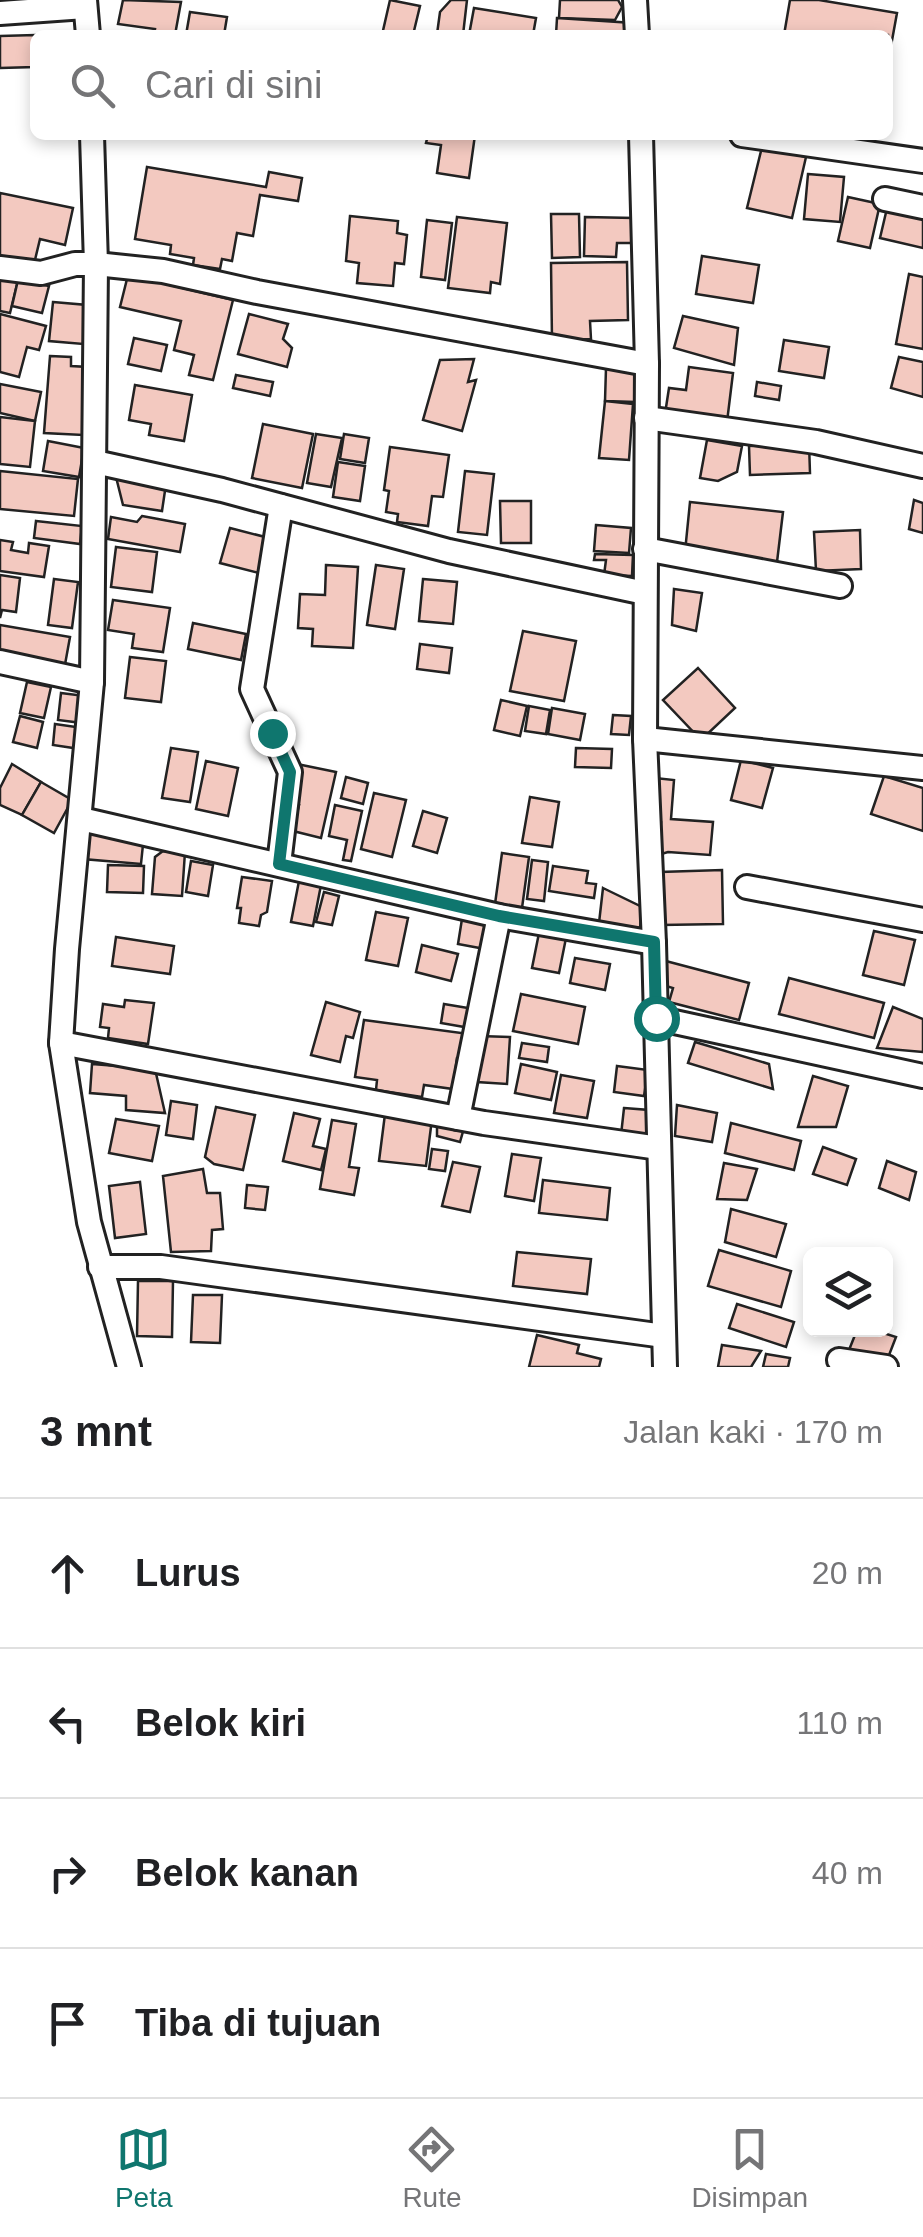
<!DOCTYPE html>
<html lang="id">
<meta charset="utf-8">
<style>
:root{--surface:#fff;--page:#f2f2f2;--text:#202124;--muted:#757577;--line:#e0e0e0;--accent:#0f766e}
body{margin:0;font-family:Helvetica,sans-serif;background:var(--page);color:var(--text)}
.controls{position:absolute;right:30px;bottom:30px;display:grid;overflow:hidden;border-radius:15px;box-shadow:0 5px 15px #0003}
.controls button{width:90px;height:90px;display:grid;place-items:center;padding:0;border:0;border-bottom:2px solid var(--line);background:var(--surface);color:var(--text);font:50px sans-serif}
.stop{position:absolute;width:30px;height:30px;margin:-22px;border:8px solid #0f766e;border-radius:50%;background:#fff}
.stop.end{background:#0f766e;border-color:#fff;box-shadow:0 2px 10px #0008}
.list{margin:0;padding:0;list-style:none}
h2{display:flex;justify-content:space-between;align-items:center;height:130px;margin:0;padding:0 40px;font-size:42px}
h2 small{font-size:32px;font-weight:400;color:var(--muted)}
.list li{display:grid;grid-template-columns:65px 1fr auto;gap:30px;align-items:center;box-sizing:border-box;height:150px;padding:0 40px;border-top:2px solid var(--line)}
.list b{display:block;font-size:38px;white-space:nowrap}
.list em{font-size:32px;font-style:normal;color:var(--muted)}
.icon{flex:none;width:55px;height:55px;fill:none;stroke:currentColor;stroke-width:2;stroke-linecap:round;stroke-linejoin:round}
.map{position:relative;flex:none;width:923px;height:1367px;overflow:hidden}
.search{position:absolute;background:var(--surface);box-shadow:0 5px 15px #0003;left:30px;right:30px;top:30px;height:110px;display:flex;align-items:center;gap:25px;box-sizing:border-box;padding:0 35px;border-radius:15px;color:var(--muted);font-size:38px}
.sheet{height:730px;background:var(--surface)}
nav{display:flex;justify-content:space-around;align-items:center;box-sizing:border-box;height:140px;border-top:2px solid var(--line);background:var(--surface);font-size:28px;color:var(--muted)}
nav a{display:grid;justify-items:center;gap:5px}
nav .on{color:var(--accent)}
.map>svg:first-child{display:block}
.building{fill:#f3c9c0;stroke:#222;stroke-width:2.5}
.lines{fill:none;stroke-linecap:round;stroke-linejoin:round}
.minor-casing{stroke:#222;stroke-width:28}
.minor{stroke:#fff;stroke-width:22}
.route{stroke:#0f766e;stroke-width:12}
</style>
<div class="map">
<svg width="923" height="1367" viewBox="0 0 923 1367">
<rect width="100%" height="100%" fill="#fff"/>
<!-- building -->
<g class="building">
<path d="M123,0L181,2L175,35H154L155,29L118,24Z"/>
<path d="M390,0L420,6L413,35H382Z"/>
<path d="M451,0H467L463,35L437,34L440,12Z"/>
<path d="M560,0H618L622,7L615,20L559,18Z"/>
<path d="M790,0H819L897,13L889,57L888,35H784Z"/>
<path d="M474,8L536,18L533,35H469Z"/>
<path d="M190,12L227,17L224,35H186Z"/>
<path d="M557,18L633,23L632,35H556Z"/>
<path d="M35,35V67L0,68V36Z"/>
<path d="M428,135H475L469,178L437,173L441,145L426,143Z"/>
<path d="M762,147L806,157L792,218L747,208Z"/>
<path d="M147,167L266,187L269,172L302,178L298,201L260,195L253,236L237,233L232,261L222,259L220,269L193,265L194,258L170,254L171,245L135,239Z"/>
<path d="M808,174L844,177L840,222L804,219Z"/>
<path d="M0,193L73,208L65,245L40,239L34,264L0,257Z"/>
<path d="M848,197L880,204L870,248L838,241Z"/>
<path d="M888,204L923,212V248L880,238Z"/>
<path d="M551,214H579L580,257L552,258Z"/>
<path d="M350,216L398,221L397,233L407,235L404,264L395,263L393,286L357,283L359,263L346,261Z"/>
<path d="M457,217L507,223L500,284L491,282L490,293L448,288Z"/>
<path d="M585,217L634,218L633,243H617L616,257L584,256Z"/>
<path d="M427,220L452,223L445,280L421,277Z"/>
<path d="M702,256L759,265L753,303L696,294Z"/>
<path d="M627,262L628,320L590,321L591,339L552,340L551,263Z"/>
<path d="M909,274L923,277V349L896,344Z"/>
<path d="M128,275L233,300L213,380L189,375L194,355L174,350L181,321L120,307Z"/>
<path d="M0,276L18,280L10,313L0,311Z"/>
<path d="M18,280L49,286L42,313L12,306Z"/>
<path d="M53,302L87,305L83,344L49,341Z"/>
<path d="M0,314L46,326L39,350L27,347L19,377L0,372Z"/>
<path d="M249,314L288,324L283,339L292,348L287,367L238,354Z"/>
<path d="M683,316L738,328L734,365L674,348Z"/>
<path d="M134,338L167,345L161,371L128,364Z"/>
<path d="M784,340L829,347L824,378L779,371Z"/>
<path d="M50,356L71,357V366L88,367L83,435L44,433Z"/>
<path d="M899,357L923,362V397L891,388Z"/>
<path d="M474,359L468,382L476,380L462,431L423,420L440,360Z"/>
<path d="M689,367L733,373L727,422L665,414L669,388L686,390Z"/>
<path d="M606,368H637L636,402L605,401Z"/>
<path d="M236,375L273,382L270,396L233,388Z"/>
<path d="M757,382L781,386L779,400L755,396Z"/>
<path d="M0,384L41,392L35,421L0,413Z"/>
<path d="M135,385L192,395L184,441L149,435L151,424L129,420Z"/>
<path d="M605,401L633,404L629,460L599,458Z"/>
<path d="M0,417L35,421L30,467L0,464Z"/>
<path d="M263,424L313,434L302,488L252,478Z"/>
<path d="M316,434L342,438L331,487L307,483Z"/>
<path d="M344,434L369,438L365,463L340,459Z"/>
<path d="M707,440L742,446L737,472L718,481L700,478Z"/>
<path d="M48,441L84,448L79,477L43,471Z"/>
<path d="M809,443L810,473L750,475L749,446Z"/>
<path d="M390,447L449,455L443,497L432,496L428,526L397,522L398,514L386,512L389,491L384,490Z"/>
<path d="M338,462L365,466L360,501L333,497Z"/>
<path d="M0,471L78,479L74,516L0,509Z"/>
<path d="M465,471L494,474L487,535L458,532Z"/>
<path d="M116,477L166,484L162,511L123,505Z"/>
<path d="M914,500L923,503V533L909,529Z"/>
<path d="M500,501H531V543H501Z"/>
<path d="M690,502L783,512L777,562L685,552Z"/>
<path d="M142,516L185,524L180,552L108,539L111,517L137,522Z"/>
<path d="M36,521L82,526L80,544L34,538Z"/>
<path d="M596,525L631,528L629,553L594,551Z"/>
<path d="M230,528L269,538L259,573L220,563Z"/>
<path d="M860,530L861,569L816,571L814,532Z"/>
<path d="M0,540L13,542L11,550L28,553L29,543L49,546L44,577L0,571Z"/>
<path d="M116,547L157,552L152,592L111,587Z"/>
<path d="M595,554L633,555L632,576L604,575L606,560H594Z"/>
<path d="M326,565L358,567L353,648L312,646L313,629L298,628L300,594L325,595Z"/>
<path d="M376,565L404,569L395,629L367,625Z"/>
<path d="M0,575L20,578L16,612L2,610L0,618Z"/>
<path d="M54,579L78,582L72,628L48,625Z"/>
<path d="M423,579L457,582L453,624L419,621Z"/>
<path d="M674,589L702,593L696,631L672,625Z"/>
<path d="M113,600L170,608L163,652L132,648L134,634L108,630Z"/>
<path d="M193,623L246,634L241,660L188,649Z"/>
<path d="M0,625L70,637L64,670L0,659Z"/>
<path d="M523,631L576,641L564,701L510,691Z"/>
<path d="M420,644L452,648L449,673L417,669Z"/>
<path d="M130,657L166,661L161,702L125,698Z"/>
<path d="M698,668L735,708L701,740L663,700Z"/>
<path d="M27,682L51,687L44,718L20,713Z"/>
<path d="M61,693L85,696L82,723L58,720Z"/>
<path d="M501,700L527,706L520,736L494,730Z"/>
<path d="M529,706L550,710L546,734L525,731Z"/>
<path d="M552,708L585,714L580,740L548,734Z"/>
<path d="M613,715L631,716L629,735L611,734Z"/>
<path d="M20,716L43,722L37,748L13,742Z"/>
<path d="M55,724L83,728L80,749L53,745Z"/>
<path d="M171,748L198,752L190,802L162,798Z"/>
<path d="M576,748L612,749L611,768L575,767Z"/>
<path d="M741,760L773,768L762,808L731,800Z"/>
<path d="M206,761L238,768L228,816L196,809Z"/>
<path d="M12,764L41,782L22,815L0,805V788Z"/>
<path d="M297,764L336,772L321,838L293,831L299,805L288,803Z"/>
<path d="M884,776L923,788V831L871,814Z"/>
<path d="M346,777L368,783L363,804L341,798Z"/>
<path d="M655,778L674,780L671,819L713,822L710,855L668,852L658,855L661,822L652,819Z"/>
<path d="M41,782L72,800L54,833L22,815Z"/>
<path d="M374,793L406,800L392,857L361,849Z"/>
<path d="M530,797L559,802L552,847L522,843Z"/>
<path d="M335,805L362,811L351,861L343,860L347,840L329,836Z"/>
<path d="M423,811L447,818L437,853L413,846Z"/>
<path d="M85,830L144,835L141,864L83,859Z"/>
<path d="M163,851L185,852L182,896L152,894L155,857Z"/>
<path d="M502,853L529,857L522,908L495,904Z"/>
<path d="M532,860L548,862L544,901L527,899Z"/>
<path d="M191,861L213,865L208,896L186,892Z"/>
<path d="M108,865L144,866L143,893L107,892Z"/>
<path d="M553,866L588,871L586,883L596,884L594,898L549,891Z"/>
<path d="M722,870L723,924L661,925L660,872Z"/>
<path d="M242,877L272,881L267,912L261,915L259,926L239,923L241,908H237Z"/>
<path d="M299,881L321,885L313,926L291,922Z"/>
<path d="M603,888L642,907L640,928L599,923Z"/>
<path d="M324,892L339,896L332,925L316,922Z"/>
<path d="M376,912L408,918L398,966L366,960Z"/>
<path d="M462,919L490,924L485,949L458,944Z"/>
<path d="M874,931L915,940L904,985L863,975Z"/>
<path d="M539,933L566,938L559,973L532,968Z"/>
<path d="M116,937L174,946L170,974L112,966Z"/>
<path d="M422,945L458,954L451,981L416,972Z"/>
<path d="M575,958L610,964L605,990L570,983Z"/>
<path d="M662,960L749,983L739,1020L669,1002L673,988L656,983Z"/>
<path d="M789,978L884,1003L874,1038L779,1014Z"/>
<path d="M521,994L585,1007L578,1044L513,1031Z"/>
<path d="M125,1000L154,1003L148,1044L108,1038L109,1028L100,1027L103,1004L124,1007Z"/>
<path d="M326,1002L360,1012L353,1038L346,1036L340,1062L311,1055Z"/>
<path d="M444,1004L474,1009L470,1028L441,1023Z"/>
<path d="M893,1007L923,1019V1052L877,1048Z"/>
<path d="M364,1020L469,1034L466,1055L457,1058L453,1089L424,1085L422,1097L376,1090L377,1080L355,1077Z"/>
<path d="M479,1036L510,1037L507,1084L477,1082Z"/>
<path d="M695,1042L769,1064L773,1089L688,1063Z"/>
<path d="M522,1043L549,1047L547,1062L519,1058Z"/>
<path d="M92,1064L155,1069L165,1113L126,1110V1096L90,1093Z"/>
<path d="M521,1064L557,1072L551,1100L515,1093Z"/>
<path d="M617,1066L648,1070L644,1096L614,1092Z"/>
<path d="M561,1075L594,1081L587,1118L554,1113Z"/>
<path d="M813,1076L848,1086L836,1127H798Z"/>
<path d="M171,1101L197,1105L193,1139L166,1135Z"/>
<path d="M677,1105L717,1113L712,1142L675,1136Z"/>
<path d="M216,1107L255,1115L243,1170L214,1164L205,1157Z"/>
<path d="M624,1108L649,1110L646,1137L621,1135Z"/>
<path d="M294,1113L320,1119L313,1146L326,1149L321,1170L283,1161Z"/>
<path d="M385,1114L432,1119L426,1166L379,1161Z"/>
<path d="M116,1119L159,1126L152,1161L109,1153Z"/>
<path d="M332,1120L356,1124L349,1167L359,1168L354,1195L320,1189Z"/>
<path d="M437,1120L464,1128L460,1142L437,1136Z"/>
<path d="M731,1123L801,1141L794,1170L725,1153Z"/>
<path d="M823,1147L856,1159L847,1185L813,1174Z"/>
<path d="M432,1149L448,1151L445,1171L429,1169Z"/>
<path d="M512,1154L541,1158L534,1201L505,1196Z"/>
<path d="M887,1161L916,1172L909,1200L879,1188Z"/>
<path d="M453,1162L480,1167L470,1212L442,1206Z"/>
<path d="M724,1163L757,1169L747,1200L717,1199Z"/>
<path d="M203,1169L207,1193H220L223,1229L212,1230L211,1251L171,1252L163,1176Z"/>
<path d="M543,1180L610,1188L607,1220L539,1213Z"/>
<path d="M140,1182L146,1234L115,1238L109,1186Z"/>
<path d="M247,1185L268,1187L265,1210L245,1208Z"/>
<path d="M731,1209L786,1224L776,1257L725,1242Z"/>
<path d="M719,1250L791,1271L781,1307L708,1286Z"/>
<path d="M517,1252L591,1259L587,1294L513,1286Z"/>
<path d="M138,1281H173L172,1337L137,1336Z"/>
<path d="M193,1295H222L220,1343L191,1342Z"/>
<path d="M737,1304L794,1322L786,1347L729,1328Z"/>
<path d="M857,1330H874L896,1337L886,1363L849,1350Z"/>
<path d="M537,1335L579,1345L577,1353L601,1359L599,1367H529Z"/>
<path d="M722,1345L761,1351L751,1367H718Z"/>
<path d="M766,1354L790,1358L788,1367H763Z"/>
</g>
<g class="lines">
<defs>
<g id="minor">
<path d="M85,0L88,35"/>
<path d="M635,0L637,35"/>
<path d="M0,13L85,7"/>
<path d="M92,135L96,264L92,682L67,949L61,1043L89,1222L129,1367"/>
<path d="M641,135L647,364L645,739L654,943L665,1367"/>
<path d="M742,135L923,161"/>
<path d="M885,199L923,207"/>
<path d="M0,268L41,273L75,264H96L163,271L257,292L647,364"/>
<path d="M646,418L816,442L923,466"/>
<path d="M95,462L222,490L449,551L645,593"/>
<path d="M645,549L840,586"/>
<path d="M0,662L92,682"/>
<path d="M645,739L923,768"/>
<path d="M81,819L499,916L654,943"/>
<path d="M279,864L290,772L252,689L281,506"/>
<path d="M747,887L923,920"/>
<path d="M656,1018L923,1076"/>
<path d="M61,1043L484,1123L659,1148"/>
<path d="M458,1118L499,916"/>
<path d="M100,1267H161L664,1336"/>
<path d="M839,1360L886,1367"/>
</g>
</defs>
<!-- minor casing -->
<use href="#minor" class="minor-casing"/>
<!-- minor -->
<use href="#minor" class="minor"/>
</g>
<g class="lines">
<!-- route -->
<path class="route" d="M272,733L290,772L279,864L499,916L654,942L656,1018"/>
</g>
</svg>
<div class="controls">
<button><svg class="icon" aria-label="layers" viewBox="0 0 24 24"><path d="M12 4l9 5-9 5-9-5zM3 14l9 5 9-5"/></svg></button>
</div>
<div class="stop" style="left:656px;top:1018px"></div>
<div class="stop end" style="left:272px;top:733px"></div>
<div class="search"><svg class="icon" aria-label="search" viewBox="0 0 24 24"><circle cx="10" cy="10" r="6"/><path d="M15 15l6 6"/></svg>Cari di sini</div>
</div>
<section class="sheet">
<h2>3 mnt<small>Jalan kaki · 170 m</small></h2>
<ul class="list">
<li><svg class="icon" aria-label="ahead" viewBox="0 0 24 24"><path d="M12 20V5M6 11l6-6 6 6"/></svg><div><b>Lurus</b></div><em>20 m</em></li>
<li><svg class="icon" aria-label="left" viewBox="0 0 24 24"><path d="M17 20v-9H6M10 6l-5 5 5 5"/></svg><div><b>Belok kiri</b></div><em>110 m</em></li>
<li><svg class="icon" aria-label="right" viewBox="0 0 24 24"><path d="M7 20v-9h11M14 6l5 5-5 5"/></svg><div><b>Belok kanan</b></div><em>40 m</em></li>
<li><svg class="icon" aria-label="arrive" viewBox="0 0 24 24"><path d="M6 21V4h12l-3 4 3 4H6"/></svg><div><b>Tiba di tujuan</b></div></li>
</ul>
</section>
<nav>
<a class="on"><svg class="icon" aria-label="map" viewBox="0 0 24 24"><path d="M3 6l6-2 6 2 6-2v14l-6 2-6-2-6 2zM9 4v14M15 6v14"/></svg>Peta</a>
<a><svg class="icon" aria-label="directions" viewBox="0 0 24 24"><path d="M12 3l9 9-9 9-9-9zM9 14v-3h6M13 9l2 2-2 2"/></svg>Rute</a>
<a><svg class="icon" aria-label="saved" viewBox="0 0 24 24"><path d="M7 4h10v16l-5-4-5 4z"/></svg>Disimpan</a>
</nav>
